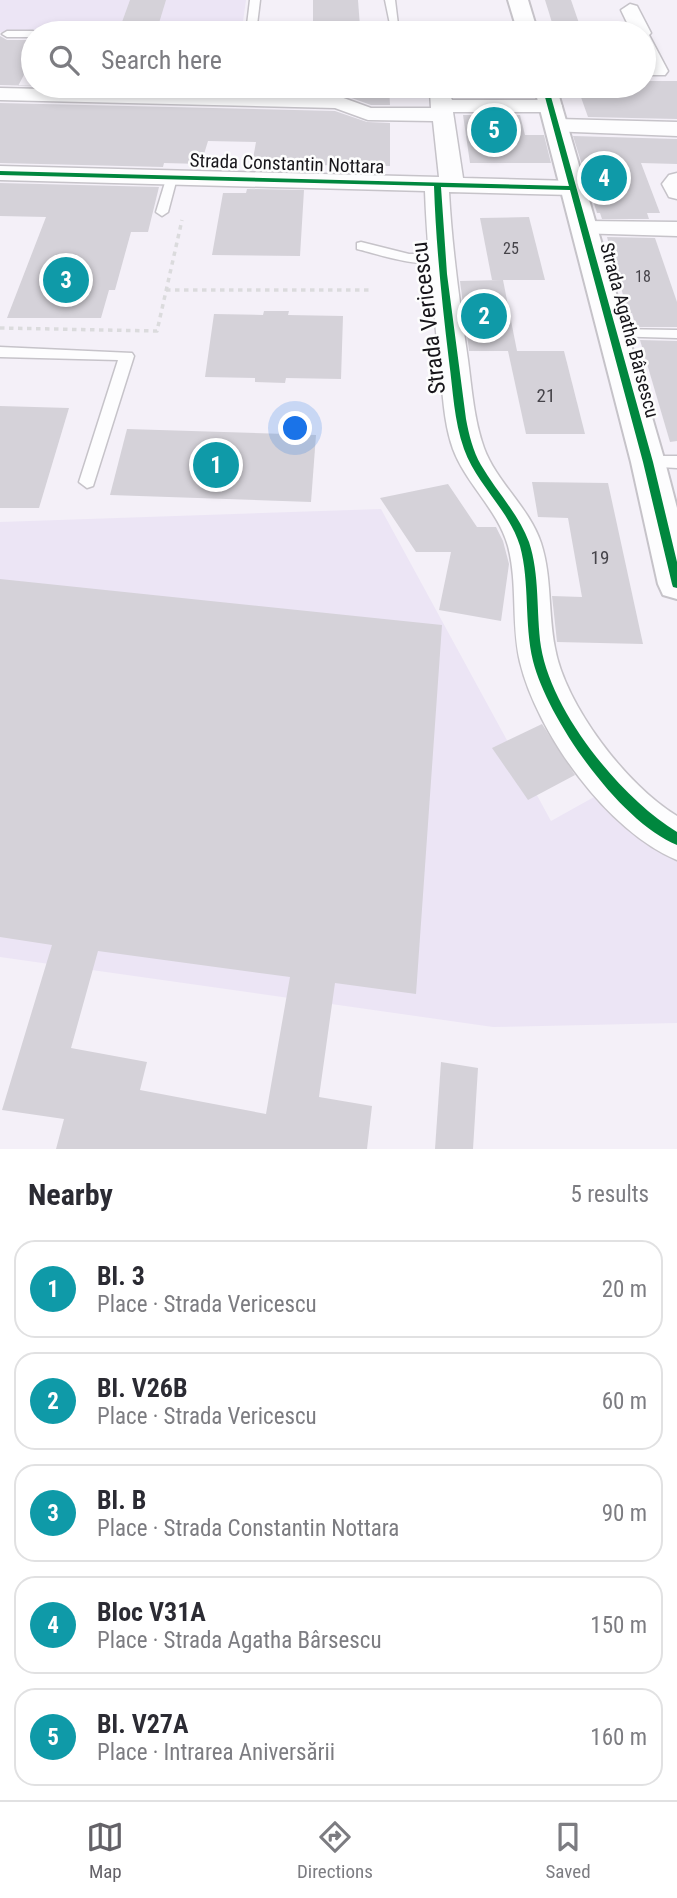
<!DOCTYPE html>
<meta charset="utf-8">
<style>
:root{--surface:#fff;--page:#f2f2f3;--text:#2b2b33;--muted:#7c7c81;--line:#e1e1e2;--accent:#646268}
body{margin:0;font-family:"Roboto Condensed",sans-serif;background:var(--page);color:var(--text)}
.you{position:absolute;left:296px;top:429px;width:24px;height:24px;margin:-18px;border:5px solid #fff;border-radius:50%;background:#1a73e8;box-shadow:0 0 0 10px #1a73e833}
.badge{display:grid;place-items:center;width:46px;height:46px;border-radius:50%;background:var(--accent);color:#fff;font-size:23px;font-weight:700}
.pin{position:absolute;translate:-50% -50%;border:4px solid #fff;box-shadow:0 2px 7px #0006}
.list{margin:0;padding:0;list-style:none}
h2{display:flex;justify-content:space-between;align-items:center;height:91px;margin:0;padding:0 28px;font-size:30px}
h2 small{font-size:23px;font-weight:400;color:var(--muted)}
.list li{display:grid;grid-template-columns:46px 1fr auto;gap:21px;align-items:center;box-sizing:border-box;height:98px;margin:0 14px 14px;padding:0 14px;border:2px solid var(--line);border-radius:21px}
.list b{display:block;font-size:26px;white-space:nowrap}
.list p{margin:0;font-size:23px;white-space:nowrap;color:var(--muted)}
.list em{font-size:23px;font-style:normal;color:var(--muted)}
.icon{flex:none;width:38px;height:38px;fill:none;stroke:currentColor;stroke-width:2;stroke-linecap:round;stroke-linejoin:round}
.map{position:relative;flex:none;width:677px;height:1149px;overflow:hidden}
.search{position:absolute;background:var(--surface);box-shadow:0 4px 10px #0003;left:21px;right:21px;top:21px;height:77px;display:flex;align-items:center;gap:18px;box-sizing:border-box;padding:0 24px;border-radius:38px;color:var(--muted);font-size:26px}
.sheet{height:651px;background:var(--surface)}
nav{display:flex;justify-content:space-around;align-items:center;box-sizing:border-box;height:98px;border-top:2px solid var(--line);background:var(--surface);font-size:19px;color:var(--muted)}
nav a{display:grid;justify-items:center;gap:4px}
nav .on{color:var(--accent)}
.map>svg:first-child{display:block}
.built{fill:#ece5f5}
.building{fill:#d5d2d9;fill-rule:evenodd}
.lines{fill:none;stroke-linecap:round;stroke-linejoin:round}
.service-casing{stroke:#c6c3c9;stroke-width:3}
.minor-casing{stroke:#c6c3c9;stroke-width:3}
.tertiary-casing{stroke:#c6c3c9;stroke-width:4}
.path{stroke:#dbdbdd;stroke-width:3.5;stroke-dasharray:4.5 4.5;stroke-linecap:butt}
.service{fill:#fdfdfe;fill-rule:evenodd}
.minor{fill:#fdfdfe;fill-rule:evenodd}
.tertiary{fill:#fdfdfe;fill-rule:evenodd}
.cycleway-casing{stroke:#fdfdfd;stroke-width:5}
.cycleway{fill:#00873e;fill-rule:evenodd}
.labels{text-anchor:middle;stroke-width:5;stroke-linejoin:round;paint-order:stroke}
.far-number-label{font-size:16px;fill:#46444a}
.far-street-label{font-size:19px;fill:#17151a;stroke:#fdfdfd}
.number-label{font-size:19px;fill:#46444a}
.street-label{font-size:23px;fill:#17151a;stroke:#fdfdfd}
</style>
<div class="map">
<svg width="677" height="1149" viewBox="0 0 677 1149">
<rect width="100%" height="100%" fill="#f4f0f8"/>
<!-- built -->
<g class="built">
<path d="M0,0H246L242,29L0,32Z"/>
<path d="M381,509L551,821L603,792L677,852V1023L493,1027L0,957V522Z"/>
</g>
<!-- building -->
<g class="building">
<path d="M130,0H166L156,33H118Z"/>
<path d="M313,0H358L360,27H313Z"/>
<path d="M545,0H571L581,29H554Z"/>
<path d="M0,36L7,40H33V58L18,86H389L390,105H371L338,93L0,85Z"/>
<path d="M644,81H677V119L588,117L577,86H644Z"/>
<path d="M459,86H496L498,97H461Z"/>
<path d="M0,103L335,111L367,122L390,123V166L305,165V171L251,170L256,142L208,141L201,164L164,163L163,167L0,163Z"/>
<path d="M463,115H520L525,135H544L551,163H470Z"/>
<path d="M573,136L677,139V164L641,163L660,213H647L649,219H602L600,213H597Z"/>
<path d="M0,183L159,187L148,232H131L115,290H109L101,318H7L46,217L0,216Z"/>
<path d="M247,189L304,190L300,256L212,255L223,193H246Z"/>
<path d="M529,217L545,280H492L480,218Z"/>
<path d="M607,237L655,238L677,302V327H636L632,313H628Z"/>
<path d="M503,280L517,351H469L460,281Z"/>
<path d="M264,311H289L288,315L343,316L341,379L286,378L285,383L255,382V378L205,377L214,314L263,315Z"/>
<path d="M640,340L677,341V441L670,442Z"/>
<path d="M508,351H564L585,434H526Z"/>
<path d="M0,406L69,408L39,508H0Z"/>
<path d="M127,429L316,435L311,502L110,495Z"/>
<path d="M532,482L608,483L643,644L557,642L552,596L582,597L568,518L538,517Z"/>
<path d="M448,484L477,527H496L503,541L509,564L501,621L439,610L451,552H416L380,498Z"/>
<path d="M0,579L442,625L416,994L335,983L319,1097L372,1106L367,1149H56L64,1119L2,1110L52,945L0,937ZM98,951L290,977L266,1114L140,1090L147,1062L71,1048Z"/>
<path d="M542,724L575,775L528,800L492,748Z"/>
<path d="M441,1062L478,1068L473,1149H435Z"/>
</g>
<g class="lines">
<defs>
<g id="service">
<path d="M250,0H260L256,33H246Z"/>
<path d="M385,0H395L399,33H271L276,30L391,29Z"/>
<path d="M33,31L37,33H33V37H7L2,34L7,31Z"/>
<path d="M167,176L177,178L168,212L162,216L156,212Z"/>
<path d="M361,242L409,254H440L446,258C429,272 378,254 357,249V243Z"/>
<path d="M613,329L677,330V338L608,336V330Z"/>
<path d="M0,347L132,353L134,356L93,486L87,488L79,482L118,360L0,357Z"/>
<path d="M648,456H677V468L642,466L640,462L642,458Z"/>
</g>
<g id="minor">
<path d="M630,4L637,6L651,33L649,35L668,71L665,75H651C642,62 644,49 644,33H632L621,10Z"/>
<path d="M440,86L447,88L452,100H551L559,101L562,106L559,111L551,112H453L463,178L573,181L581,183L585,188L581,193L573,195L449,192C452,248 460,304 468,360C472,390 474,420 484,448C497,483 529,507 541,543C552,577 548,613 555,648C565,705 627,786 677,816V860C608,832 537,733 520,662C511,624 518,584 508,546C498,510 466,484 453,449C443,421 443,390 439,360C433,304 427,248 425,191L0,180V166L439,177L433,121L368,120L335,108L0,100V88L338,96L371,108H431L430,92L433,88Z"/>
<path d="M557,119L677,122V136L549,131L546,126L549,121Z"/>
<path d="M677,173V199L669,197L662,184L669,175Z"/>
<path d="M584,221L677,222V236L575,233L572,228L575,223Z"/>
</g>
<g id="tertiary">
<path d="M508,0H528L538,33H518Z"/>
<path d="M534,86H556L665,462L677,508V599L663,595L658,584L631,462Z"/>
</g>
</defs>
<!-- service casing -->
<use href="#service" class="service-casing"/>
<!-- minor casing -->
<use href="#minor" class="minor-casing"/>
<!-- tertiary casing -->
<use href="#tertiary" class="tertiary-casing"/>
<!-- path -->
<g class="path">
<path d="M166,290H372"/>
<path d="M0,328L157,331L182,220"/>
</g>
<!-- service -->
<use href="#service" class="service"/>
<!-- minor -->
<use href="#minor" class="minor"/>
<!-- tertiary -->
<use href="#tertiary" class="tertiary"/>
<defs>
<path id="cycleway" d="M542,86H548L653,462L677,562V588L673,587L672,584L643,462L570,190L441,187L447,274L466,419C469,435 473,451 481,465C496,491 518,513 529,542C540,575 536,612 541,647C552,713 621,798 677,832V845C620,822 548,720 533,661C524,623 530,583 520,546C509,510 477,485 464,449C454,421 453,390 449,361C442,303 436,245 434,186L0,175V171L569,186Z"/>
</defs>
<!-- cycleway casing -->
<use href="#cycleway" class="cycleway-casing"/>
<!-- cycleway -->
<use href="#cycleway" class="cycleway"/>
</g>
<g class="labels">
<!-- far-number labels -->
<g class="far-number-label">
<text x="511" y="254">25</text>
<text x="643" y="282">18</text>
</g>
<!-- far-street labels -->
<g class="far-street-label">
<text transform="translate(287 163) rotate(2)" y="7">Strada Constantin Nottara</text>
<text transform="translate(630 330) rotate(75)" y="7">Strada Agatha Bârsescu</text>
</g>
<!-- number labels -->
<g class="number-label">
<text x="546" y="402">21</text>
<text x="600" y="564">19</text>
</g>
<!-- street labels -->
<g class="street-label">
<text transform="translate(428 318) rotate(-97)" y="8">Strada Vericescu</text>
</g>
</g>
</svg>
<div class="you"></div>
<div class="pin badge" style="left:216px;top:465px;background:#0f9aa8">1</div>
<div class="pin badge" style="left:484px;top:316px;background:#0f9aa8">2</div>
<div class="pin badge" style="left:66px;top:280px;background:#0f9aa8">3</div>
<div class="pin badge" style="left:604px;top:178px;background:#0f9aa8">4</div>
<div class="pin badge" style="left:494px;top:130px;background:#0f9aa8">5</div>
<div class="search"><svg class="icon" aria-label="search" viewBox="0 0 24 24"><circle cx="10" cy="10" r="6"/><path d="M15 15l6 6"/></svg>Search here</div>
</div>
<section class="sheet">
<h2>Nearby<small>5 results</small></h2>
<ul class="list">
<li><span class="badge" style="background:#0f9aa8">1</span><div><b>Bl. 3</b><p>Place · Strada Vericescu</p></div><em>20 m</em></li>
<li><span class="badge" style="background:#0f9aa8">2</span><div><b>Bl. V26B</b><p>Place · Strada Vericescu</p></div><em>60 m</em></li>
<li><span class="badge" style="background:#0f9aa8">3</span><div><b>Bl. B</b><p>Place · Strada Constantin Nottara</p></div><em>90 m</em></li>
<li><span class="badge" style="background:#0f9aa8">4</span><div><b>Bloc V31A</b><p>Place · Strada Agatha Bârsescu</p></div><em>150 m</em></li>
<li><span class="badge" style="background:#0f9aa8">5</span><div><b>Bl. V27A</b><p>Place · Intrarea Aniversării</p></div><em>160 m</em></li>
</ul>
</section>
<nav>
<a class="on"><svg class="icon" aria-label="map" viewBox="0 0 24 24"><path d="M3 6l6-2 6 2 6-2v14l-6 2-6-2-6 2zM9 4v14M15 6v14"/></svg>Map</a>
<a><svg class="icon" aria-label="directions" viewBox="0 0 24 24"><path d="M12 3l9 9-9 9-9-9zM9 14v-3h6M13 9l2 2-2 2"/></svg>Directions</a>
<a><svg class="icon" aria-label="saved" viewBox="0 0 24 24"><path d="M7 4h10v16l-5-4-5 4z"/></svg>Saved</a>
</nav>
